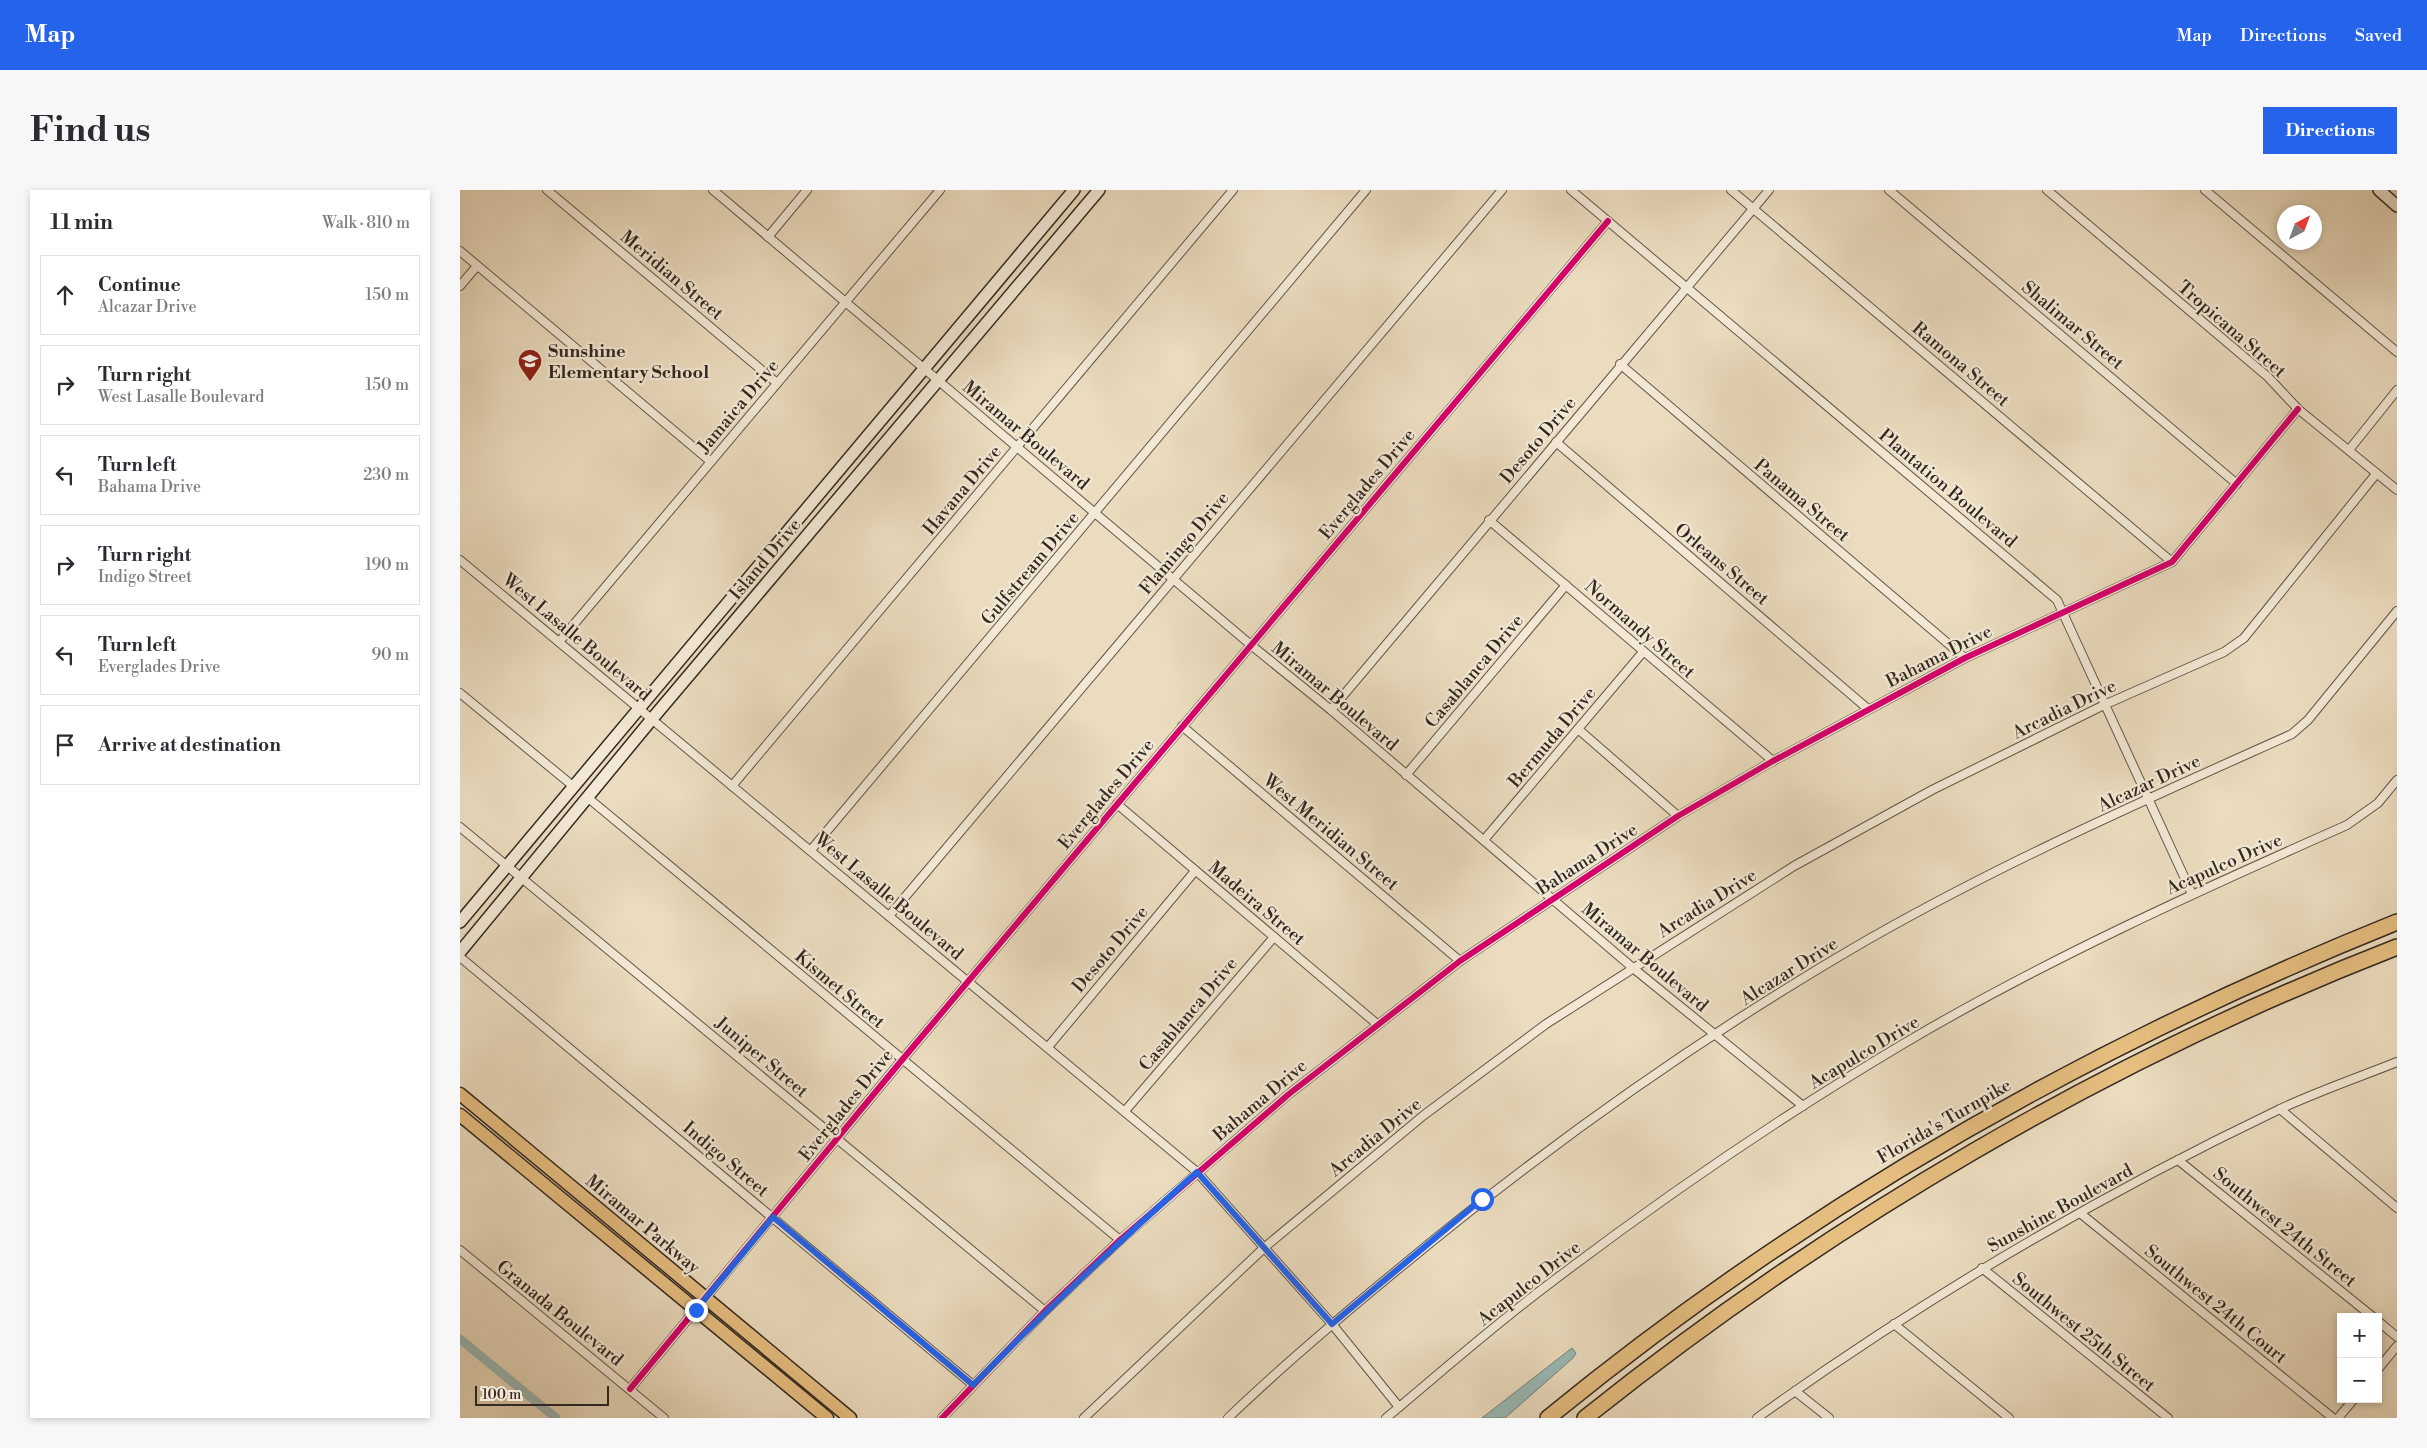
<!DOCTYPE html>
<meta charset="utf-8">
<style>
:root{--surface:#fff;--page:#f7f7f7;--text:#2b2b33;--muted:#7c7c81;--line:#e1e1e2;--accent:#2563eb}
body{margin:0;font-family:"Libre Bodoni",serif;background:var(--page);color:var(--text)}
.controls{position:absolute;right:15px;bottom:15px;display:grid;overflow:hidden;border-radius:0px;box-shadow:0 2px 8px #0003}
.controls button{width:45px;height:45px;display:grid;place-items:center;padding:0;border:0;border-bottom:1px solid var(--line);background:var(--surface);color:var(--text);font:25px sans-serif}
.compass{position:absolute;left:1817px;top:15px;width:45px;height:45px;border-radius:50%;background:var(--surface);box-shadow:0 2px 8px #0003;rotate:41deg}
.scale{position:absolute;left:15px;bottom:12px;width:134px;box-sizing:border-box;padding-left:5px;border:2px solid #332921;border-top:0;font-size:14px;line-height:18px;white-space:nowrap;color:#332921;-webkit-text-stroke:4px #f2e8d5;paint-order:stroke}
.stop{position:absolute;width:15px;height:15px;margin:-11px;border:4px solid #2563eb;border-radius:50%;background:#fff}
.stop.end{background:#2563eb;border-color:#fff;box-shadow:0 1px 5px #0008}
.list{margin:0;padding:0;list-style:none}
h2{display:flex;justify-content:space-between;align-items:center;height:65px;margin:0;padding:0 20px;font-size:21px}
h2 small{font-size:16px;font-weight:400;color:var(--muted)}
.list li{display:grid;grid-template-columns:32px 1fr auto;gap:15px;align-items:center;box-sizing:border-box;height:80px;margin:0 10px 10px;padding:0 10px;border:1px solid var(--line);border-radius:0px}
.list b{display:block;font-size:19px;white-space:nowrap}
.list p{margin:0;font-size:16px;white-space:nowrap;color:var(--muted)}
.list em{font-size:16px;font-style:normal;color:var(--muted)}
.icon{flex:none;width:28px;height:28px;fill:none;stroke:currentColor;stroke-width:2;stroke-linecap:round;stroke-linejoin:round}
.map{position:relative;flex:none;width:1937px;height:1228px;overflow:hidden;border-radius:0px}
header{display:flex;align-items:center;gap:30px;box-sizing:border-box;height:70px;padding:0 25px;background:var(--accent);color:#fff}
header strong{font-size:24px}
nav{display:flex;gap:28px;margin-inline-start:auto;font-size:18px}
.intro{display:flex;align-items:center;justify-content:space-between;box-sizing:border-box;height:120px;padding:0 30px}
h1{margin:0;font-size:35px}
.button{padding:12px 22px;border-radius:0px;background:var(--accent);color:#fff;font-size:18px;font-weight:700}
main{display:flex;gap:30px;padding:0 30px}
aside{flex:1;background:var(--surface);border-radius:0px;box-shadow:0 2px 8px #0003}
.map>svg:first-child{display:block}
.water{fill:#99bab7;stroke:#70807b}
.lines{fill:none;stroke-linecap:round;stroke-linejoin:round}
.canal{stroke:#99bab7;stroke-width:9}
.street-casing{stroke:#615648;stroke-width:10}
.secondary-casing{stroke:#332921;stroke-width:14}
.primary-casing{stroke:#332921;stroke-width:15}
.highway-casing{stroke:#332921;stroke-width:18}
.street{stroke:#f2e8d5;stroke-width:8}
.secondary{stroke:#f2e8d5;stroke-width:11}
.primary{stroke:#e6be80;stroke-width:12}
.highway{stroke:#e6be80;stroke-width:15}
.cycleway-casing{stroke:#f2e8d5;stroke-width:9}
.cycleway{stroke:#d6006c;stroke-width:6}
.route{stroke:#2563eb;stroke-width:6}
.labels{text-anchor:middle;stroke-width:4.5;stroke-linejoin:round;paint-order:stroke}
.street-label{font-size:18px;fill:#332921;stroke:#f2e8d5}
.poi-label{font-size:18px;font-weight:bold;fill:#332921;stroke:#f2e8d5;text-anchor:start}
</style>
<header>
<strong>Map</strong>
<nav><a>Map</a><a>Directions</a><a>Saved</a></nav>
</header>
<div class="intro"><h1>Find us</h1><a class="button">Directions</a></div>
<main>
<aside>
<h2>11 min<small>Walk · 810 m</small></h2>
<ul class="list">
<li><svg class="icon" aria-label="ahead" viewBox="0 0 24 24"><path d="M12 20V5M6 11l6-6 6 6"/></svg><div><b>Continue</b><p>Alcazar Drive</p></div><em>150 m</em></li>
<li><svg class="icon" aria-label="right" viewBox="0 0 24 24"><path d="M7 20v-9h11M14 6l5 5-5 5"/></svg><div><b>Turn right</b><p>West Lasalle Boulevard</p></div><em>150 m</em></li>
<li><svg class="icon" aria-label="left" viewBox="0 0 24 24"><path d="M17 20v-9H6M10 6l-5 5 5 5"/></svg><div><b>Turn left</b><p>Bahama Drive</p></div><em>230 m</em></li>
<li><svg class="icon" aria-label="right" viewBox="0 0 24 24"><path d="M7 20v-9h11M14 6l5 5-5 5"/></svg><div><b>Turn right</b><p>Indigo Street</p></div><em>190 m</em></li>
<li><svg class="icon" aria-label="left" viewBox="0 0 24 24"><path d="M17 20v-9H6M10 6l-5 5 5 5"/></svg><div><b>Turn left</b><p>Everglades Drive</p></div><em>90 m</em></li>
<li><svg class="icon" aria-label="arrive" viewBox="0 0 24 24"><path d="M6 21V4h12l-3 4 3 4H6"/></svg><div><b>Arrive at destination</b></div></li>
</ul>
</aside>
<div class="map">
<svg width="1937" height="1228" viewBox="0 0 1937 1228">
<rect width="100%" height="100%" fill="#ebdcbf"/>
<filter id="stains"><feTurbulence type="fractalNoise" baseFrequency=".004" numOctaves="4"/><feColorMatrix values="0 0 0 0 .2 0 0 0 0 .09 0 0 0 0 .02 0 0 0 .5 -.17"/></filter>
<radialGradient id="worn" r=".72"><stop offset=".6" stop-color="#630" stop-opacity="0"/><stop offset="1" stop-color="#630" stop-opacity=".3"/></radialGradient>
<!-- water -->
<path class="water" d="M1112,1158L1116,1163L1113,1168L1045,1228H1022Z"/>
<g class="lines">
<!-- canal -->
<path class="canal" d="M0,1149L96,1228"/>
<defs>
<g id="street">
<path d="M87,0L317,193"/>
<path d="M253,0L791,455L871,520L1173,778L1343,916"/>
<path d="M1111,0L1597,410L1732,704"/>
<path d="M1271,0L1712,372"/>
<path d="M1429,0L1777,294"/>
<path d="M1587,0L1808,187L1838,219L1937,300"/>
<path d="M1745,0L1937,162"/>
<path d="M308,47L347,0"/>
<path d="M0,61L250,271"/>
<path d="M0,96L17,76"/>
<path d="M1160,174L1505,468"/>
<path d="M1096,252L1408,519"/>
<path d="M1889,260L1937,200"/>
<path d="M1029,330L1313,571"/>
<path d="M0,370L737,982L872,1134L939,1217"/>
<path d="M99,452L480,0"/>
<path d="M0,503L113,596"/>
<path d="M871,520L1309,0"/>
<path d="M722,536L1000,771"/>
<path d="M1118,539L1218,626"/>
<path d="M946,585L1106,395"/>
<path d="M272,596L773,0"/>
<path d="M127,607L660,1050"/>
<path d="M657,614L917,834"/>
<path d="M0,637L585,1121"/>
<path d="M1024,650L1183,462"/>
<path d="M351,660L906,0"/>
<path d="M429,726L1042,0"/>
<path d="M0,767L513,1195"/>
<path d="M588,857L735,681"/>
<path d="M1820,919L1937,1018"/>
<path d="M665,921L814,747"/>
<path d="M1718,970L1913,1127"/>
<path d="M1620,1023L1873,1228"/>
<path d="M0,1060L204,1228"/>
<path d="M1522,1078L1708,1228"/>
<path d="M1918,1131L1937,1147"/>
<path d="M1434,1134L1549,1228"/>
<path d="M1918,1179L1937,1156"/>
<path d="M170,1199L442,870L1148,31"/>
<path d="M1335,1201L1369,1228"/>
<path d="M482,1228L585,1121L660,1050L829,904L1000,771L1218,626L1313,571L1505,468L1712,372L1838,219"/>
<path d="M624,1228L805,1057L964,925L1086,834L1334,676L1472,600L1644,515L1764,462L1784,448L1916,284"/>
<path d="M768,1228C822,1176 879,1128 936,1081C1079,962 1230,854 1390,760C1532,677 1683,611 1832,544L1848,530L1937,421"/>
<path d="M926,1228C980,1183 1033,1136 1089,1094C1202,1008 1320,927 1443,854C1585,770 1736,702 1887,635L1918,613L1937,590"/>
<path d="M1297,1228C1461,1110 1636,1007 1818,920C1856,902 1897,888 1937,872"/>
<path d="M1878,1228L1894,1209"/>
</g>
<g id="secondary">
<path d="M1919,0L1937,16"/>
<path d="M0,732L614,0"/>
<path d="M0,762L192,529L639,0"/>
</g>
<g id="primary">
<path d="M0,904L390,1228"/>
<path d="M0,925L367,1228"/>
</g>
<g id="highway">
<path d="M1088,1228C1344,1018 1631,855 1937,732"/>
<path d="M1125,1228C1370,1032 1644,871 1937,757"/>
</g>
</defs>
<!-- street casing -->
<use href="#street" class="street-casing"/>
<!-- secondary casing -->
<use href="#secondary" class="secondary-casing"/>
<!-- primary casing -->
<use href="#primary" class="primary-casing"/>
<!-- highway casing -->
<use href="#highway" class="highway-casing"/>
<!-- street -->
<use href="#street" class="street"/>
<!-- secondary -->
<use href="#secondary" class="secondary"/>
<!-- primary -->
<use href="#primary" class="primary"/>
<!-- highway -->
<use href="#highway" class="highway"/>
<defs>
<g id="cycleway">
<path d="M170,1199L442,870L1148,31"/>
<path d="M482,1228L585,1121L660,1050L829,904L1000,771L1218,626L1313,571L1505,468L1712,372L1838,219"/>
</g>
</defs>
<!-- cycleway casing -->
<use href="#cycleway" class="cycleway-casing"/>
<!-- cycleway -->
<use href="#cycleway" class="cycleway"/>
</g>
<g class="lines">
<!-- route -->
<path class="route" d="M236,1120L313,1027L513,1195C585,1121 660,1051 737,982L872,1134L1022,1009"/>
</g>
<!-- icons -->
<defs>
<symbol id="school-pin" viewBox="-11 -11 22 30"><path d="M0 17L-7.5 6A9.5 9.5 0 1 1 7.5 6Z" fill="#8f2418" stroke="#f2e8d5"/><path d="M0-5L7-2L0 1L-7-2ZM-4 1L0 2.5L4 1V4Q0 6-4 4Z" fill="#fff"/></symbol>
</defs>
<g fill-rule="evenodd">
<use href="#school-pin" x="56" y="157" width="28" height="38"/>
</g>
<g class="labels">
<!-- street labels -->
<g class="street-label">
<text transform="translate(212 85) rotate(40)" y="6">Meridian Street</text>
<text transform="translate(1613 135) rotate(40)" y="6">Shalimar Street</text>
<text transform="translate(1772 139) rotate(41)" y="6">Tropicana Street</text>
<text transform="translate(1501 174) rotate(40)" y="6">Ramona Street</text>
<text transform="translate(278 216) rotate(-50)" y="6">Jamaica Drive</text>
<text transform="translate(566 245) rotate(40)" y="6">Miramar Boulevard</text>
<text transform="translate(1078 250) rotate(-50)" y="6">Desoto Drive</text>
<text transform="translate(907 294) rotate(-50)" y="6">Everglades Drive</text>
<text transform="translate(1488 298) rotate(40)" y="6">Plantation Boulevard</text>
<text transform="translate(502 300) rotate(-50)" y="6">Havana Drive</text>
<text transform="translate(1342 310) rotate(40)" y="6">Panama Street</text>
<text transform="translate(724 353) rotate(-50)" y="6">Flamingo Drive</text>
<text transform="translate(305 369) rotate(-50)" y="6">Island Drive</text>
<text transform="translate(1262 374) rotate(40)" y="6">Orleans Street</text>
<text transform="translate(570 378) rotate(-50)" y="6">Gulfstream Drive</text>
<text transform="translate(1180 439) rotate(41)" y="6">Normandy Street</text>
<text transform="translate(117 447) rotate(40)" y="6">West Lasalle Boulevard</text>
<text transform="translate(1479 466) rotate(-27)" y="6">Bahama Drive</text>
<text transform="translate(1014 481) rotate(-50)" y="6">Casablanca Drive</text>
<text transform="translate(875 506) rotate(40)" y="6">Miramar Boulevard</text>
<text transform="translate(1604 519) rotate(-26)" y="6">Arcadia Drive</text>
<text transform="translate(1092 547) rotate(-50)" y="6">Bermuda Drive</text>
<text transform="translate(1689 593) rotate(-25)" y="6">Alcazar Drive</text>
<text transform="translate(646 604) rotate(-50)" y="6">Everglades Drive</text>
<text transform="translate(871 642) rotate(40)" y="6">West Meridian Street</text>
<text transform="translate(1127 669) rotate(-33)" y="6">Bahama Drive</text>
<text transform="translate(1764 674) rotate(-24)" y="6">Acapulco Drive</text>
<text transform="translate(429 706) rotate(40)" y="6">West Lasalle Boulevard</text>
<text transform="translate(797 713) rotate(40)" y="6">Madeira Street</text>
<text transform="translate(1247 713) rotate(-32)" y="6">Arcadia Drive</text>
<text transform="translate(650 759) rotate(-50)" y="6">Desoto Drive</text>
<text transform="translate(1185 767) rotate(40)" y="6">Miramar Boulevard</text>
<text transform="translate(1329 781) rotate(-32)" y="6">Alcazar Drive</text>
<text transform="translate(380 799) rotate(40)" y="6">Kismet Street</text>
<text transform="translate(728 824) rotate(-50)" y="6">Casablanca Drive</text>
<text transform="translate(1404 862) rotate(-31)" y="6">Acapulco Drive</text>
<text transform="translate(302 867) rotate(40)" y="6">Juniper Street</text>
<text transform="translate(800 910) rotate(-40)" y="6">Bahama Drive</text>
<text transform="translate(386 915) rotate(-51)" y="6">Everglades Drive</text>
<text transform="translate(1484 931) rotate(-30)" y="6">Florida's Turnpike</text>
<text transform="translate(915 947) rotate(-39)" y="6">Arcadia Drive</text>
<text transform="translate(266 969) rotate(40)" y="6">Indigo Street</text>
<text transform="translate(1600 1018) rotate(-29)" y="6">Sunshine Boulevard</text>
<text transform="translate(183 1034) rotate(40)" y="6">Miramar Parkway</text>
<text transform="translate(1825 1037) rotate(39)" y="6">Southwest 24th Street</text>
<text transform="translate(1069 1093) rotate(-38)" y="6">Acapulco Drive</text>
<text transform="translate(1756 1114) rotate(39)" y="6">Southwest 24th Court</text>
<text transform="translate(100 1123) rotate(39)" y="6">Granada Boulevard</text>
<text transform="translate(1624 1142) rotate(39)" y="6">Southwest 25th Street</text>
</g>
<!-- poi labels -->
<g class="poi-label">
<text x="88" y="167">Sunshine<tspan x="88" dy="21">Elementary School</tspan></text>
</g>
</g>
<rect width="100%" height="100%" filter="url(#stains)"/>
<rect width="100%" height="100%" fill="url(#worn)"/>
</svg>
<div class="controls">
<button>+</button>
<button>−</button>
</div>
<svg class="compass" viewBox="-18 -18 36 36"><path d="M0-13l5 13h-10z" fill="#e53935"/><path d="M0 13l5-13h-10z" fill="#7c7c81"/></svg>
<div class="scale">100 m</div>
<div class="stop" style="left:1022px;top:1009px"></div>
<div class="stop end" style="left:236px;top:1120px"></div>
</div>
</main>
